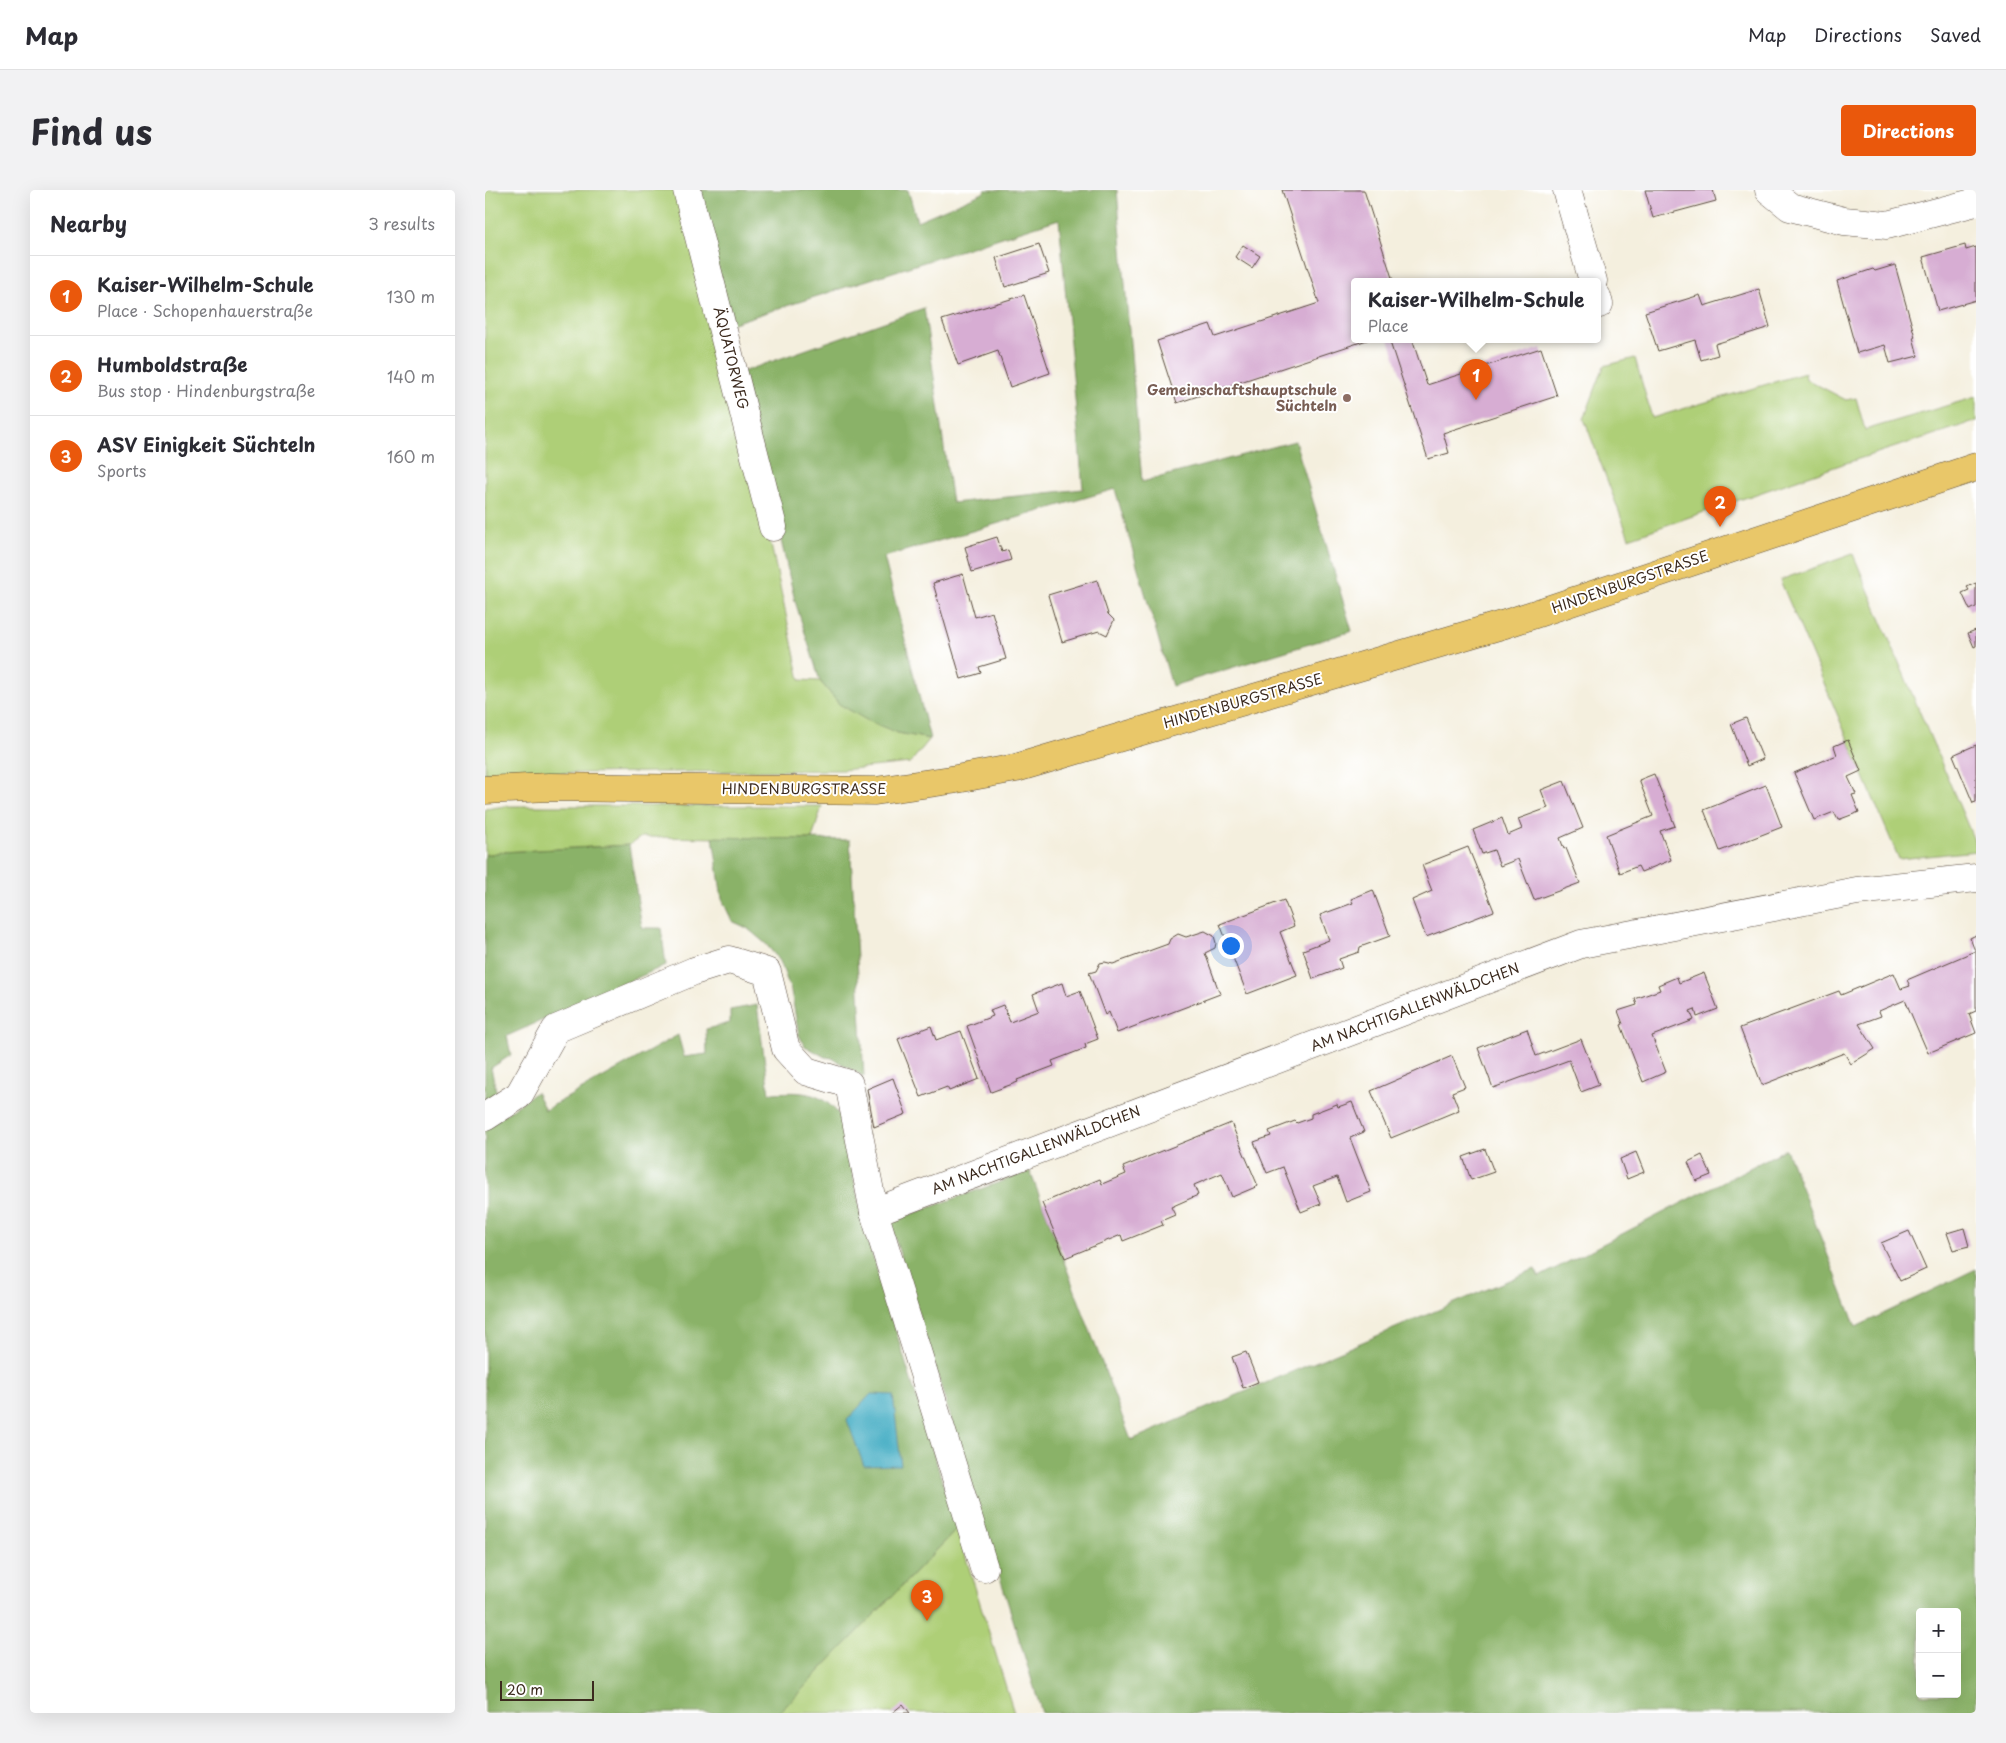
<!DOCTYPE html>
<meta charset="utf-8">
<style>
:root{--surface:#fff;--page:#f2f2f3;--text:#2b2b33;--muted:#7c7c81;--line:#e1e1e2;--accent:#ea580c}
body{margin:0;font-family:"Playpen Sans",sans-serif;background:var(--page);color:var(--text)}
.controls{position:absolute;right:15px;bottom:15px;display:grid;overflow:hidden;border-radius:5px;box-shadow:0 5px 20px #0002}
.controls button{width:45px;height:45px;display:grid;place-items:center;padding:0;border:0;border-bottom:1px solid var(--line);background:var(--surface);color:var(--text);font:25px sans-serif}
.scale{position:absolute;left:15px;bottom:12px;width:94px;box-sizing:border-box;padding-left:5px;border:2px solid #3b2a1e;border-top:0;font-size:14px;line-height:18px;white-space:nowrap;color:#3b2a1e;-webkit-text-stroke:4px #fff;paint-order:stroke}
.you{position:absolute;left:745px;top:755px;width:18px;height:18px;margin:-12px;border:4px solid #fff;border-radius:50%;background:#1a73e8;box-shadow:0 0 0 8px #1a73e833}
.badge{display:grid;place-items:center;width:32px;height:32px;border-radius:50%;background:var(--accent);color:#fff;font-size:16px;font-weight:700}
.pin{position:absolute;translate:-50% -41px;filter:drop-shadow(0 1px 2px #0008)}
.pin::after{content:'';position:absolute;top:26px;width:18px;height:15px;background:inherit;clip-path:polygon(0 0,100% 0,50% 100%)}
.popup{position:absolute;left:866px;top:88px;width:250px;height:65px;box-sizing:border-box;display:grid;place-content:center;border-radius:5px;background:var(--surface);filter:drop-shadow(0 1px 4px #0005);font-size:16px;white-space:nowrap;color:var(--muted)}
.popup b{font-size:19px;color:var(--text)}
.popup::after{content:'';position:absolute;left:50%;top:100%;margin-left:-10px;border:10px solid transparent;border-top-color:var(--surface)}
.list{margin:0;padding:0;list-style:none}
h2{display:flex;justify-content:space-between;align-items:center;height:65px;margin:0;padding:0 20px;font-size:21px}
h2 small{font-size:16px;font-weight:400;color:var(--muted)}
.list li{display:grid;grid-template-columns:32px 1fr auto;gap:15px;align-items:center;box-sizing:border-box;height:80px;padding:0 20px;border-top:1px solid var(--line)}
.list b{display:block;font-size:19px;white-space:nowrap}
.list p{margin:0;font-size:16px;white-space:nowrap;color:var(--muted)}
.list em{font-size:16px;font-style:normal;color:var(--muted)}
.map{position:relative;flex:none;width:1491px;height:1523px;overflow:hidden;border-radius:5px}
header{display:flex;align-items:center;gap:30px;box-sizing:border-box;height:70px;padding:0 25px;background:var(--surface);border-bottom:1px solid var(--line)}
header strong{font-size:24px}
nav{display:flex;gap:28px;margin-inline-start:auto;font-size:18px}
.intro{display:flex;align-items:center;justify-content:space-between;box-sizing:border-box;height:120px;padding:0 30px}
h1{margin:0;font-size:35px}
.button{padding:12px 22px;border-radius:5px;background:var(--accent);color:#fff;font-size:18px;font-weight:700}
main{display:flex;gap:30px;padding:0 30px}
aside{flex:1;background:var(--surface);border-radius:5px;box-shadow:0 5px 20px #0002}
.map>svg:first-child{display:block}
.green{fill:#aecf77;stroke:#747c4a}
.forest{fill:#8ab268;stroke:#626e43;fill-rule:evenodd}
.water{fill:#45adc4;stroke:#406c71}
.building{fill:#d7add3}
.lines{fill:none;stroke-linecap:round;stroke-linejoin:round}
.minor-casing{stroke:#57483b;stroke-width:29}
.major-casing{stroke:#57483b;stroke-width:29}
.minor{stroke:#fff;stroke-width:28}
.major{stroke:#e9c769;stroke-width:28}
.education-dot{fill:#8d6e63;stroke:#fff;stroke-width:2}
.labels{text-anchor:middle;stroke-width:4;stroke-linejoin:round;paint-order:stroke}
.street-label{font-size:14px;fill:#3b2a1e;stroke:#fff}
.education-label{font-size:14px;font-weight:bold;fill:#785e54;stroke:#fff;text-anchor:end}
</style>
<header>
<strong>Map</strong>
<nav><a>Map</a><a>Directions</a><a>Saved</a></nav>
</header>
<div class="intro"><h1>Find us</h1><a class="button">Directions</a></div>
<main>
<aside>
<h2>Nearby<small>3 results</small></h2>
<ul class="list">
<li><span class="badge">1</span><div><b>Kaiser-Wilhelm-Schule</b><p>Place · Schopenhauerstraße</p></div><em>130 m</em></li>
<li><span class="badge">2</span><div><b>Humboldstraße</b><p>Bus stop · Hindenburgstraße</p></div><em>140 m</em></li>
<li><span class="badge">3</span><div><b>ASV Einigkeit Süchteln</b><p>Sports</p></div><em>160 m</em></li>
</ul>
</aside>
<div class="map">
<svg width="1491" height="1523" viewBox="0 0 1491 1523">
<rect width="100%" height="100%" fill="#fff"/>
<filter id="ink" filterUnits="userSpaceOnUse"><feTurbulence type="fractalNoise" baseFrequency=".02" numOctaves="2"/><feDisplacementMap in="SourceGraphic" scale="10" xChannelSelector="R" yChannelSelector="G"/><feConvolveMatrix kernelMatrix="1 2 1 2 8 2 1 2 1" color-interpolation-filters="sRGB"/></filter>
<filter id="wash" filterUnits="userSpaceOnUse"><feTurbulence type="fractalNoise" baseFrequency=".0096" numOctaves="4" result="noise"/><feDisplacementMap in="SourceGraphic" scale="20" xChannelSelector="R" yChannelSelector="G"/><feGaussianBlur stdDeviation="1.12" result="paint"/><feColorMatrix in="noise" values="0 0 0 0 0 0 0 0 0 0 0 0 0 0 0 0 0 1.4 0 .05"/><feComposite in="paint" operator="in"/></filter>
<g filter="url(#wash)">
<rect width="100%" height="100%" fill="#f4efde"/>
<!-- green -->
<g class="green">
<path d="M0,0H197L282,336L315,490L335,491L354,514L413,543L445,549L425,573L357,580L0,584Z"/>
<path d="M1150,168L1167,228L1320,183L1321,189L1361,210L1371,208L1380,240L1491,207V231L1358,274L1144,348L1099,229L1119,176Z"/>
<path d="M1368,364L1491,655V661L1414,669L1295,390Z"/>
<path d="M20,616H337L327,649L156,647L144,655L18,662L0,665V619Z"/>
<path d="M472,1339L529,1523H294Z"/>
</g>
<!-- forest -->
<g class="forest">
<path d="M210,0H423L432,31L498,3L500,0H632L657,292L810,251L867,441L687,496L630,299L399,367L445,549L413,543L383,531L354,514L335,491L310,411L257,182L439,118L467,313L598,299L574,29L245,134Z"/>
<path d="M228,647L365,650L379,887L347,868L340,867L320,856L314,845L306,801L295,771L281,754L262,738L247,731L237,709Z"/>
<path d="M144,655L157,738H176L181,775L22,846L26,865L6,878L12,905L0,913V665L18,662Z"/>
<path d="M272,815L284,903C315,902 335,899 356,927L379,1038L472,1339L294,1523H0V939L51,902L60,920L193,845L199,867L222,864L221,839L245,833V820Z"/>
<path d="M1301,959L1371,1137L1491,1079V1523H557L405,1032L545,981L646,1250L1050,1079L1054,1087ZM1435,1422H1472V1504H1435Z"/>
</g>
<!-- water -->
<path class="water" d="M386,1204L408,1205L416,1275L379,1276L362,1230Z"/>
<g id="blocks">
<!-- building -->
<g class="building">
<path d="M797,0H879L908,91H870V149H885L692,213L672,151L725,134L730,147L834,113Z"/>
<path d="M1160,0H1228L1231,11L1168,28Z"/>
<path d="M554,54L564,83L520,97L511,68Z"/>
<path d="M758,55L775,66L767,78L750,67Z"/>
<path d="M1480,55L1481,60L1491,57V110L1453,121L1438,67Z"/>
<path d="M1410,75L1430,147H1428L1433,166L1405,173L1400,155L1372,163L1352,91L1388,79L1390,81Z"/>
<path d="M1274,99L1285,137L1230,154L1233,165L1216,170L1210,150L1173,161L1160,122L1215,105L1219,116Z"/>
<path d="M539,105L565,183L525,197L513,161L473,175L457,130Z"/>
<path d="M904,149H927L942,195L1056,158L1072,206L958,243L964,263L943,269Z"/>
<path d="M512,347L517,362L523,360L526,370L487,382L480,357Z"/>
<path d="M478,384L490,427L507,422L521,469L494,477L496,483L476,489L448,393Z"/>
<path d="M612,390L623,424L629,430L622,445L614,441L577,452L563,405Z"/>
<path d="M1491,393V417L1485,420L1477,403L1484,400L1482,397Z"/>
<path d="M1491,440V456L1489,457L1483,443Z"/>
<path d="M1261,528L1278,569L1262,576L1246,534Z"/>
<path d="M1363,550L1376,581L1363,587L1371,604L1367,605L1374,622L1353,630L1349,622L1329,630L1309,583L1352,565L1349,556Z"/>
<path d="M1491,555V612L1488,613L1468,565Z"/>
<path d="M1169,584L1190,636L1175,641L1186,670L1156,682L1153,676L1135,683L1121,645L1168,626L1154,590Z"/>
<path d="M1079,591L1098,638L1075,648L1079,659L1081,658L1095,693L1049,710L1033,669L1015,676L1009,660L997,664L988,640L1017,628L1023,645L1037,639L1033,629L1063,618L1056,600Z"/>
<path d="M1281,595L1297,637L1235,661L1219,620Z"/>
<path d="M983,657L1009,721L941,747L927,710L947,701L937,675Z"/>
<path d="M888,700L905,746L875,757L874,762L854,769L857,778L828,789L818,760L844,750L835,725L868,713L866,709Z"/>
<path d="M799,710L809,736L795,742L812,785L762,804L735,734Z"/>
<path d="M720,741L729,746L731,753L730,758L720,763L735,804L632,843L624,822L620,825L604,783L611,781L615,773L620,772L628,774L683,754L685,749L693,744L701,747Z"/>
<path d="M1491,745V821L1484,824L1491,843L1443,863L1420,810L1394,821L1396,826L1374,834L1390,859L1366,874L1359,863L1277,895L1255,838L1354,801L1356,805L1409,783L1416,799L1425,796L1422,790L1490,761L1485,748Z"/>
<path d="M1219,783L1233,819L1212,827L1210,819L1205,821L1209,830L1167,846L1181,882L1158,892L1136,835L1138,834L1133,821L1152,815L1150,809L1175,800L1173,795L1192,787L1194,793Z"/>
<path d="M577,793L581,806L595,801L613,849L600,854L601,858L567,871L569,876L532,890L533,892L506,902L482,836L508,826L505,820L518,815L525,832L554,821L548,804Z"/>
<path d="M446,836L451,850L476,841L494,889L464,901L462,897L436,907L413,849Z"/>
<path d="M1042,839L1051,866L1096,849L1114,895L1096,902L1084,870L1008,898L993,858Z"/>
<path d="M967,866L980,897L967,902L974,920L906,948L886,901Z"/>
<path d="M408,888L421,924L389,937L382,899Z"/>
<path d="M867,912L879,942L865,948L886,1002L861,1012L852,987L828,996L836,1014L816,1022L798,977L782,983L769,952L786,946L784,941L810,931L812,933L826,928V924L852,914L853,917Z"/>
<path d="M746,933L773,996L747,1007L737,983L709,995L713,1005L686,1017L690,1025L676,1031L678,1035L638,1051L636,1045L580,1068L557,1013L615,989L617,994L641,984L638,977Z"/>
<path d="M1000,959L1009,982L986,990L978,967Z"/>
<path d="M1151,962L1159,982L1142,989L1135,969Z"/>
<path d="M1217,965L1226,985L1211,991L1203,972Z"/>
<path d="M1479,1038L1484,1056L1468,1060L1462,1043Z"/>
<path d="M1424,1041L1441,1079L1415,1091L1396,1053Z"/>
<path d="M761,1162L773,1192L758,1198L747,1167Z"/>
<path d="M418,1514L425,1523H407Z"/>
</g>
</g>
</g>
<g filter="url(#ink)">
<use href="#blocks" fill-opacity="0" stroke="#57483b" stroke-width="1"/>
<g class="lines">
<defs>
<g id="minor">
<path d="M202,0L288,337"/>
<path d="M1082,0L1108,91"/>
<path d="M1284,0L1305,17L1359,31L1402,35L1491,12"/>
<path d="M1112,107L1114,114"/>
<path d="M0,927L34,905L71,839L209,781L244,770L282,782L301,859L321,881L364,894L389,1022L499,1378"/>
<path d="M389,1022L1096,754L1372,701L1491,688"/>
</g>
<path id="major" d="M0,600L64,597L390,601L466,590L531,578L1020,434L1491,277"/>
</defs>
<!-- minor casing -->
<use href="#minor" class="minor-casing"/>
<!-- major casing -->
<use href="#major" class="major-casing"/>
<!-- minor -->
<use href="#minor" class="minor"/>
<!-- major -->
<use href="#major" class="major"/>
</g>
</g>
<!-- markers -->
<circle class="education-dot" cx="862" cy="208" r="5"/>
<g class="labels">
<!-- street labels -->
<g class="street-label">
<text transform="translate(246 168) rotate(76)" y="5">ÄQUATORWEG</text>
<text transform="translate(1145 392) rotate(-19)" y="5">HINDENBURGSTRASSE</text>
<text transform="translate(758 511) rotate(-16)" y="5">HINDENBURGSTRASSE</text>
<text x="319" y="604">HINDENBURGSTRASSE</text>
<text transform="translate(930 817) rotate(-21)" y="5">AM NACHTIGALLENWÄLDCHEN</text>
<text transform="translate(551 960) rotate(-21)" y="5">AM NACHTIGALLENWÄLDCHEN</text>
</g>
<!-- education labels -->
<g class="education-label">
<text x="852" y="205">Gemeinschaftshauptschule<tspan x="852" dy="16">Süchteln</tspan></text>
</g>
</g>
</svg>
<div class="controls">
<button>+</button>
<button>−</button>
</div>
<div class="scale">20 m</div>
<div class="you"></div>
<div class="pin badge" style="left:991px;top:210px">1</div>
<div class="popup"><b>Kaiser-Wilhelm-Schule</b>Place</div>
<div class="pin badge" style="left:1235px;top:337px">2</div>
<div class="pin badge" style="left:442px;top:1431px">3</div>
</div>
</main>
